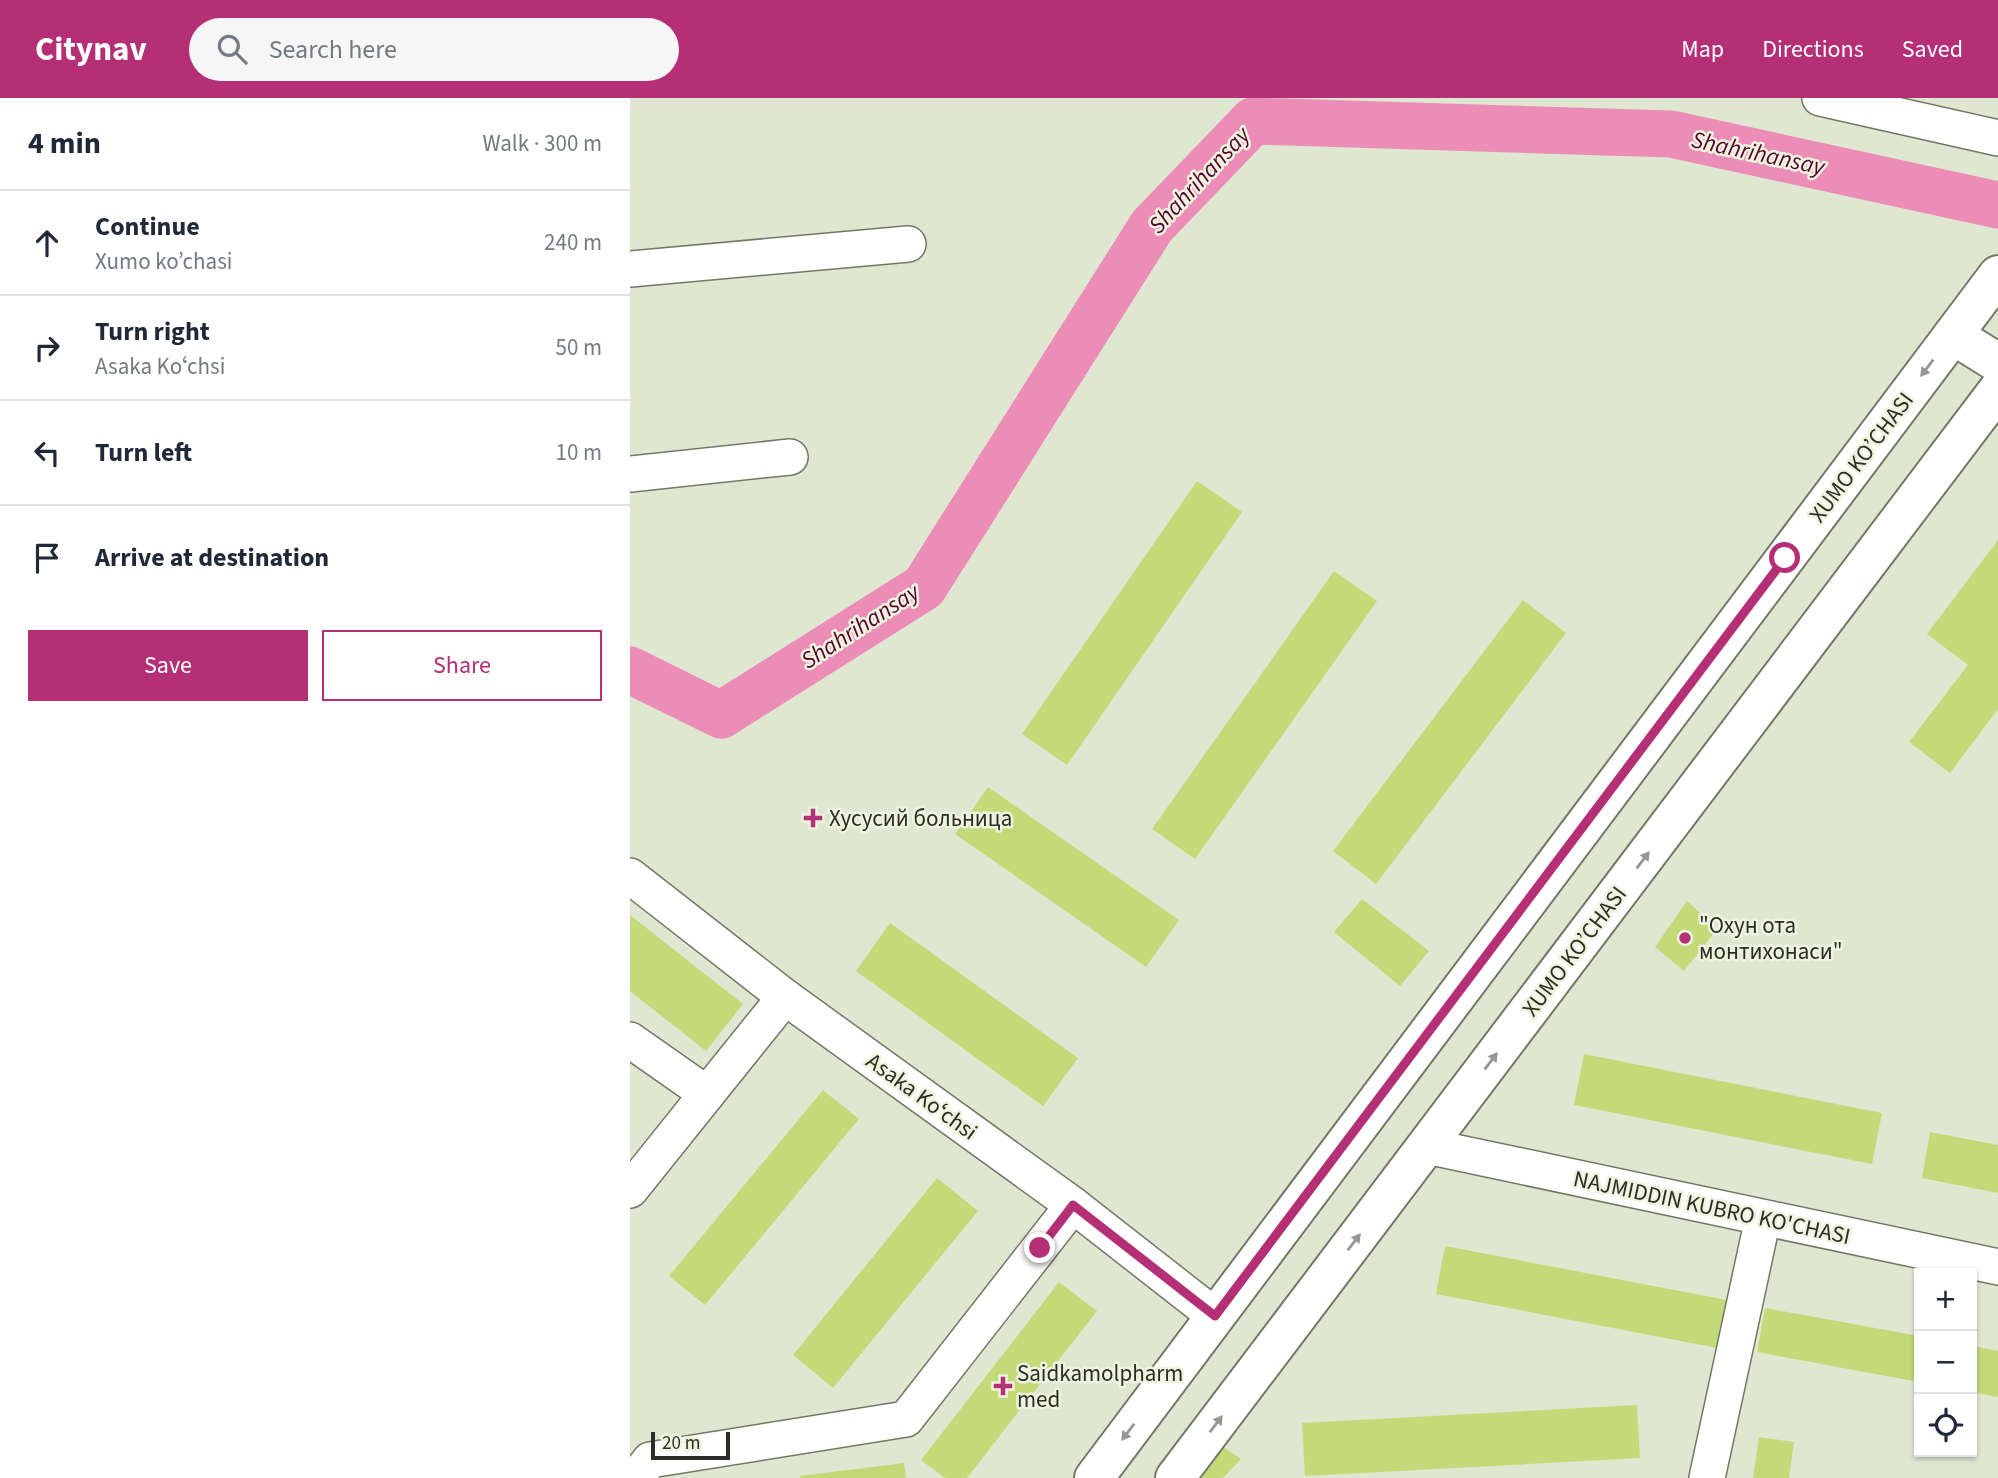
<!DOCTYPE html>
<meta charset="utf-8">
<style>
:root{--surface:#fff;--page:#f6f6f7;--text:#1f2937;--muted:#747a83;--line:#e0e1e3;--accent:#b42f75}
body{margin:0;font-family:"Source Sans 3",sans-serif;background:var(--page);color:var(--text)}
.controls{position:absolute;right:21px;bottom:21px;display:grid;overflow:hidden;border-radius:0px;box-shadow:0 2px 5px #0004}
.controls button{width:63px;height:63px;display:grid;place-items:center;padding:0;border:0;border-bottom:2px solid var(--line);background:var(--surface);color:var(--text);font:35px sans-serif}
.scale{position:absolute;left:21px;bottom:18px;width:79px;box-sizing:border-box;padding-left:7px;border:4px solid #2c2e26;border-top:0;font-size:19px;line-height:24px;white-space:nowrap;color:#2c2e26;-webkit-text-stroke:5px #eef4de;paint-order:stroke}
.stop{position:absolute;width:21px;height:21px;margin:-16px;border:5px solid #b42f75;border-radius:50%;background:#fff}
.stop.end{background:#b42f75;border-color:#fff;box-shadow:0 2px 7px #0008}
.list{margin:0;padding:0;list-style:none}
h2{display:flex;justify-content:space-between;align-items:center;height:91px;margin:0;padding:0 28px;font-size:30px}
h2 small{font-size:23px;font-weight:400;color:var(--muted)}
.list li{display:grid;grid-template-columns:46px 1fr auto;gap:21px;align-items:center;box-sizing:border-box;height:105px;padding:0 28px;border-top:2px solid var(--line)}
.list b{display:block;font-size:26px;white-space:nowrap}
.list p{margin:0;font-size:23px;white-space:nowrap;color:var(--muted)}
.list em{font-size:23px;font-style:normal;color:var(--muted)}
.actions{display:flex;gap:14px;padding:21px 28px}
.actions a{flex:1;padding:16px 0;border:2px solid var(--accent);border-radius:0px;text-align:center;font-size:24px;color:var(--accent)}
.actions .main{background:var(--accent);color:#fff}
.icon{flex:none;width:38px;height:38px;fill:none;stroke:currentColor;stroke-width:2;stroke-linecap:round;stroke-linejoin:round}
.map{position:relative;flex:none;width:1368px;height:1380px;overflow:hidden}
header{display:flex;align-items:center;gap:42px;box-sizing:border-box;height:98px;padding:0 35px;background:var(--accent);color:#fff}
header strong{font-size:33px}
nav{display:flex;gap:38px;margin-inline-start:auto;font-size:24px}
.search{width:490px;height:63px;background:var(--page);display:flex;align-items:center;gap:18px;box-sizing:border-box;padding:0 24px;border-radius:38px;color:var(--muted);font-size:26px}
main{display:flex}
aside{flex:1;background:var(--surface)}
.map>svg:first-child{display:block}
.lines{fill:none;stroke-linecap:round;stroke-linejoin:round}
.river{stroke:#ec8db7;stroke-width:47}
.building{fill:#c3da79}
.minor-casing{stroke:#737864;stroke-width:38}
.major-casing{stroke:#737864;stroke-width:42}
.minor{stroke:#fff;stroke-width:35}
.major{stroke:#fff;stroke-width:38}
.oneway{fill:#969692}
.route{stroke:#b42f75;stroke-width:9}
.poi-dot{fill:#b42f75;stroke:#eef4de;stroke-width:2.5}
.labels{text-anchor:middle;stroke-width:5;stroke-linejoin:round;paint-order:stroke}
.street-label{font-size:23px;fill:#2c2e26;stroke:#eef4de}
.poi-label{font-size:23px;fill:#2c2e26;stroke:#eef4de;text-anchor:start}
.water-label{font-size:24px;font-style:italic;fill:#550031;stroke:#eef4de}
</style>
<header>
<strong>Citynav</strong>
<div class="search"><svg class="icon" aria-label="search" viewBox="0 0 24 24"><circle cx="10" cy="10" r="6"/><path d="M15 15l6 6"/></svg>Search here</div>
<nav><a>Map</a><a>Directions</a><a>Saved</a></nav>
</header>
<main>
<aside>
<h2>4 min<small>Walk · 300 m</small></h2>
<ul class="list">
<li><svg class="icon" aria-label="ahead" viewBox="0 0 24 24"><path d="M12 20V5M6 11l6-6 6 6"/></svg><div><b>Continue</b><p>Xumo ko’chasi</p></div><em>240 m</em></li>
<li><svg class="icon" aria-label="right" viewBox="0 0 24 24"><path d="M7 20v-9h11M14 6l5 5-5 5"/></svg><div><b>Turn right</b><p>Asaka Koʻchsi</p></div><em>50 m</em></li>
<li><svg class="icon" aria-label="left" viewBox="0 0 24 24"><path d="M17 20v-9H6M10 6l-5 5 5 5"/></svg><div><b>Turn left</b></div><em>10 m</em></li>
<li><svg class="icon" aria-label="arrive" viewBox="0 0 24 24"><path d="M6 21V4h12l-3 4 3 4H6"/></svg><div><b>Arrive at destination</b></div></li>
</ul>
<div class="actions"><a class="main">Save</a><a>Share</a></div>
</aside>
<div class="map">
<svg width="1368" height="1380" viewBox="0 0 1368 1380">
<rect width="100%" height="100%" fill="#e0e7d1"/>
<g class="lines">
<!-- river -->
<path class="river" d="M0,572L91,617L294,489L522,128L623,23L1041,36L1368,107"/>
</g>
<!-- building -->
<g class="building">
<path d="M567,383L612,414L437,667L392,636Z"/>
<path d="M1368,442V611L1320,675L1279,644L1338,567L1297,536Z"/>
<path d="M704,473L747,503L565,761L522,731Z"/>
<path d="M893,502L936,535L746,786L703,753Z"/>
<path d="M358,689L549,822L516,869L325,736Z"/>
<path d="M732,801L799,853L770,888L704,834Z"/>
<path d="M1057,803L1087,831L1054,873L1025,849Z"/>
<path d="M0,817L113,906L76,953L0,893Z"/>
<path d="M260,825L448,960L413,1008L226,873Z"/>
<path d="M954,956L1252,1015L1242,1066L944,1007Z"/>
<path d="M193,992L229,1021L75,1207L39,1178Z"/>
<path d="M1300,1034L1368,1047V1095L1292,1080Z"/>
<path d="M307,1080L348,1113L203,1290L163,1257Z"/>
<path d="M815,1148L1107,1204L1098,1252L806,1196Z"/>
<path d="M429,1184L467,1213L337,1380H315L291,1362Z"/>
<path d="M1135,1210L1289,1238V1284L1127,1254Z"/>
<path d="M1342,1248L1368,1253V1299L1342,1294Z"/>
<path d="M1007,1307L1010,1360L675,1378L672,1325Z"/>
<path d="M1129,1339L1164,1344L1159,1380H1123Z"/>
<path d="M590,1347L611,1361L593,1380H558Z"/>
<path d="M274,1365L276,1380H170V1378Z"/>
</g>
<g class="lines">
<defs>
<g id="minor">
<path d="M1190,0L1368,40"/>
<path d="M0,171L278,146"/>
<path d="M0,376L160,359"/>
<path d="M0,778L155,899L443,1107L585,1218"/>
<path d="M0,942L77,996L155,899"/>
<path d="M796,1048L1368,1169"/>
<path d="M0,1092L77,996"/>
<path d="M6,1380L20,1362L276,1321L443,1107"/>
<path d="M1077,1380L1133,1120"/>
</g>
<g id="major">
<path d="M1323,237L1368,265"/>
<path d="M464,1380L1368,177"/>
<path d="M545,1380L1368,292"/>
</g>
</defs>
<!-- minor casing -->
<use href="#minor" class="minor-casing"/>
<!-- major casing -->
<use href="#major" class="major-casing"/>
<!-- minor -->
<use href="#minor" class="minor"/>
<!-- major -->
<use href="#major" class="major"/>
</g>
<!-- one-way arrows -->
<defs><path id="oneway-solid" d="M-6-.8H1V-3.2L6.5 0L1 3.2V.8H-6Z" transform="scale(1.75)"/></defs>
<g class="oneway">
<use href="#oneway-solid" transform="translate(1297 270) rotate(127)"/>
<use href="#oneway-solid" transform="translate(1013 762) rotate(-53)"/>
<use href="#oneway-solid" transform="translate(861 963) rotate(-53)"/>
<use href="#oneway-solid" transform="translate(724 1144) rotate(-53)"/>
<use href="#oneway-solid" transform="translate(586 1326) rotate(-53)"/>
<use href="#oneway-solid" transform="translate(498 1334) rotate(127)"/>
</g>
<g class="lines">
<!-- route -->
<path class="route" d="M410,1150L443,1107L585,1218L1155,460"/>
</g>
<!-- markers -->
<g class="poi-dot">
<path d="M179.5 709.5h7v7h7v7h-7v7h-7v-7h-7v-7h7z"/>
<circle cx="1055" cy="840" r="7"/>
<path d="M369.5 1277.5h7v7h7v7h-7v7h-7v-7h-7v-7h7z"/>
</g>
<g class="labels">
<!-- street labels -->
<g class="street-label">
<text transform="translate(1231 359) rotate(-53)" y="8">XUMO KO’CHASI</text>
<text transform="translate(944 853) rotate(-53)" y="8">XUMO KO’CHASI</text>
<text transform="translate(292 998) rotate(36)" y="8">Asaka Koʻchsi</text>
<text transform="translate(1082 1109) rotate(12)" y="8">NAJMIDDIN KUBRO KO'CHASI</text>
</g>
<!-- poi labels -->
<g class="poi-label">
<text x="199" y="728">Хусусий больница</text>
<text x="1069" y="835">"Охун ота<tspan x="1069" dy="26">монтихонаси"</tspan></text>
<text x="387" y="1283">Saidkamolpharm<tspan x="387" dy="26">med</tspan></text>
</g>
<!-- water labels -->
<g class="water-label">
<text transform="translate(1128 55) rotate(12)" y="8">Shahrihansay</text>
<text transform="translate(569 82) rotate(-47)" y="8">Shahrihansay</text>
<text transform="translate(230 528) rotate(-33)" y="8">Shahrihansay</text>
</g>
</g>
</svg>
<div class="controls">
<button>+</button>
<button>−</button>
<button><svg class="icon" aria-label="locate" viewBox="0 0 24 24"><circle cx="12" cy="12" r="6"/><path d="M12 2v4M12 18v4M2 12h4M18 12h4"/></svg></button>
</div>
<div class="scale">20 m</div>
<div class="stop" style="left:1155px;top:460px"></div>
<div class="stop end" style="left:410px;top:1150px"></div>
</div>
</main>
